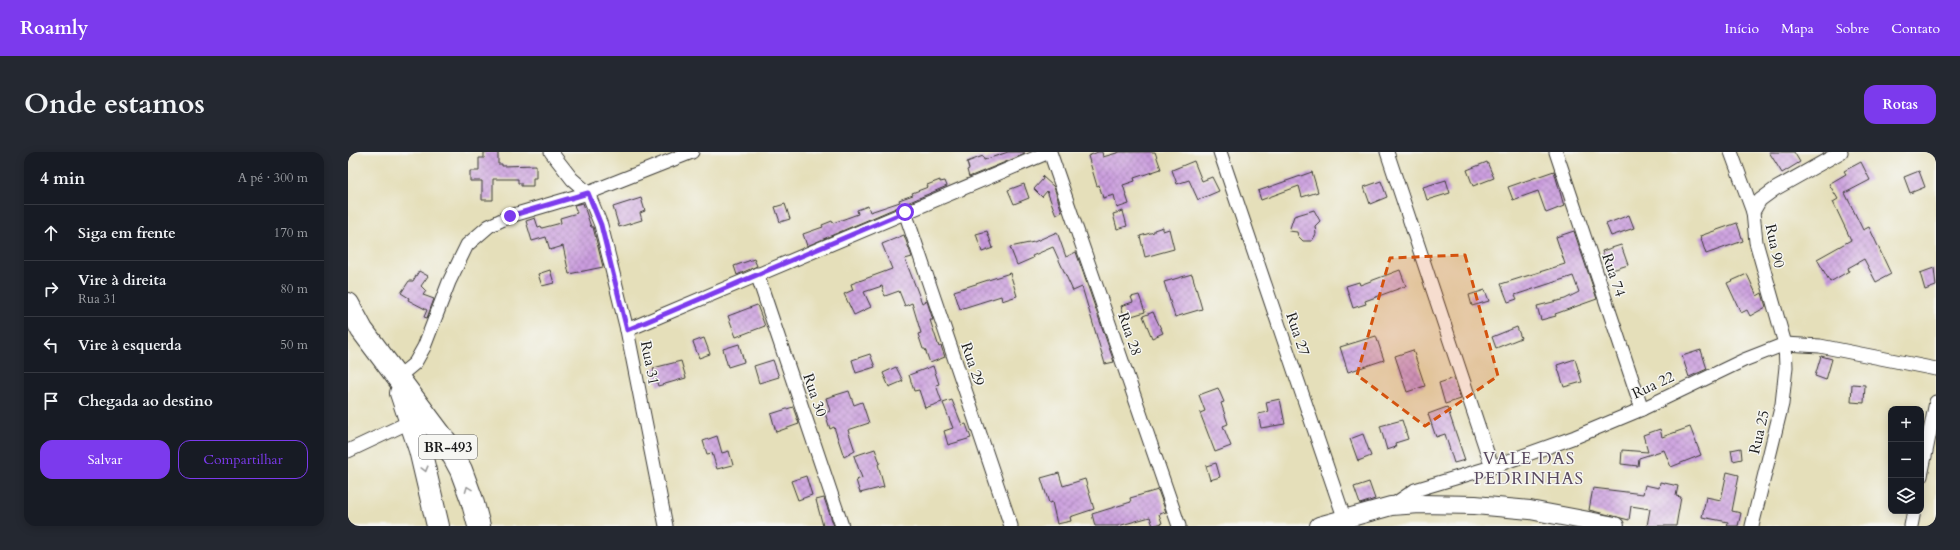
<!DOCTYPE html>
<html lang="pt">
<meta charset="utf-8">
<style>
:root{--surface:#171b24;--page:#242831;--text:#f1f3f6;--muted:#9ea1a6;--line:#363941;--accent:#7c3aed}
body{margin:0;font-family:Cardo,serif;background:var(--page);color:var(--text)}
.controls{position:absolute;right:12px;bottom:12px;display:grid;overflow:hidden;border-radius:8px;box-shadow:0 2px 10px #0003}
.controls button{width:36px;height:36px;display:grid;place-items:center;padding:0;border:0;border-bottom:1px solid var(--line);background:var(--surface);color:var(--text);font:20px sans-serif}
.stop{position:absolute;width:12px;height:12px;margin:-9px;border:3px solid #7c3aed;border-radius:50%;background:#fff}
.stop.end{background:#7c3aed;border-color:#fff;box-shadow:0 1px 4px #0008}
.list{margin:0;padding:0;list-style:none}
h2{display:flex;justify-content:space-between;align-items:center;height:52px;margin:0;padding:0 16px;font-size:17px}
h2 small{font-size:13px;font-weight:400;color:var(--muted)}
.list li{display:grid;grid-template-columns:26px 1fr auto;gap:12px;align-items:center;box-sizing:border-box;height:56px;padding:0 16px;border-top:1px solid var(--line)}
.list b{display:block;font-size:15px;white-space:nowrap}
.list p{margin:0;font-size:13px;white-space:nowrap;color:var(--muted)}
.list em{font-size:13px;font-style:normal;color:var(--muted)}
.actions{display:flex;gap:8px;padding:12px 16px}
.actions a{flex:1;padding:9px 0;border:1px solid var(--accent);border-radius:12px;text-align:center;font-size:14px;color:var(--accent)}
.actions .main{background:var(--accent);color:#fff}
.icon{flex:none;width:22px;height:22px;fill:none;stroke:currentColor;stroke-width:2;stroke-linecap:round;stroke-linejoin:round}
.map{position:relative;flex:none;width:1588px;height:374px;overflow:hidden;border-radius:12px}
header{display:flex;align-items:center;gap:24px;box-sizing:border-box;height:56px;padding:0 20px;background:var(--accent);color:#fff}
header strong{font-size:19px}
nav{display:flex;gap:22px;margin-inline-start:auto;font-size:14px}
.intro{display:flex;align-items:center;justify-content:space-between;box-sizing:border-box;height:96px;padding:0 24px}
h1{margin:0;font-size:28px}
.button{padding:10px 18px;border-radius:12px;background:var(--accent);color:#fff;font-size:14px;font-weight:700}
main{display:flex;gap:24px;padding:0 24px}
aside{flex:1;background:var(--surface);border-radius:12px;box-shadow:0 2px 10px #0003}
.map>svg:first-child{display:block}
.building{fill:url(#building-cross-hatch)}
.lines{fill:none;stroke-linecap:round;stroke-linejoin:round}
.minor-casing{stroke:#3a3934;stroke-width:15}
.secondary-casing{stroke:#3a3934;stroke-width:20}
.trunk-casing{stroke:#3a3934;stroke-width:24}
.minor{stroke:#fff;stroke-width:13}
.secondary{stroke:#fff;stroke-width:18}
.trunk{stroke:#fff;stroke-width:22}
.oneway{stroke:#999}
.route{stroke:#7c3aed;stroke-width:5}
.marked{fill:#d4530e;fill-opacity:0.2;stroke:#d4530e;stroke-width:3;stroke-dasharray:8 5;stroke-linejoin:round}
.labels{text-anchor:middle;stroke-width:3;stroke-linejoin:round;paint-order:stroke}
.shield{fill:#f6f6f2;stroke:#5d5d5c;stroke-width:1}
.shield-label{font-size:14px;font-weight:bold;fill:#1c1c1c}
.street-label{font-size:15px;fill:#1c1c1c;stroke:#f6f6f2}
.quarter-label{font-size:17px;letter-spacing:1px;fill:#594960;stroke:#f6f6f2}
</style>
<header>
<strong>Roamly</strong>
<nav><a>Início</a><a>Mapa</a><a>Sobre</a><a>Contato</a></nav>
</header>
<div class="intro"><h1>Onde estamos</h1><a class="button">Rotas</a></div>
<main>
<aside>
<h2>4 min<small>A pé · 300 m</small></h2>
<ul class="list">
<li><svg class="icon" aria-label="ahead" viewBox="0 0 24 24"><path d="M12 20V5M6 11l6-6 6 6"/></svg><div><b>Siga em frente</b></div><em>170 m</em></li>
<li><svg class="icon" aria-label="right" viewBox="0 0 24 24"><path d="M7 20v-9h11M14 6l5 5-5 5"/></svg><div><b>Vire à direita</b><p>Rua 31</p></div><em>80 m</em></li>
<li><svg class="icon" aria-label="left" viewBox="0 0 24 24"><path d="M17 20v-9H6M10 6l-5 5 5 5"/></svg><div><b>Vire à esquerda</b></div><em>50 m</em></li>
<li><svg class="icon" aria-label="arrive" viewBox="0 0 24 24"><path d="M6 21V4h12l-3 4 3 4H6"/></svg><div><b>Chegada ao destino</b></div></li>
</ul>
<div class="actions"><a class="main">Salvar</a><a>Compartilhar</a></div>
</aside>
<div class="map">
<svg width="1588" height="374" viewBox="0 0 1588 374">
<defs>
<pattern id="building-cross-hatch" width="8" height="8" patternUnits="userSpaceOnUse"><rect width="8" height="8" fill="#ca9cde"/><path d="M0 0l8 8M0 8l8-8" fill="none" stroke="#a37eb3"/></pattern>
</defs>
<rect width="100%" height="100%" fill="#f6f6f2"/>
<filter id="ink" filterUnits="userSpaceOnUse"><feTurbulence type="fractalNoise" baseFrequency=".025" numOctaves="2"/><feDisplacementMap in="SourceGraphic" scale="8" xChannelSelector="R" yChannelSelector="G"/><feConvolveMatrix kernelMatrix="1 2 1 2 8 2 1 2 1" color-interpolation-filters="sRGB"/></filter>
<filter id="wash" filterUnits="userSpaceOnUse"><feTurbulence type="fractalNoise" baseFrequency=".012" numOctaves="4" result="noise"/><feDisplacementMap in="SourceGraphic" scale="16" xChannelSelector="R" yChannelSelector="G"/><feGaussianBlur stdDeviation="0.9" result="paint"/><feColorMatrix in="noise" values="0 0 0 0 0 0 0 0 0 0 0 0 0 0 0 0 0 1.4 0 .05"/><feComposite in="paint" operator="in"/></filter>
<g filter="url(#wash)">
<rect width="100%" height="100%" fill="#e5dfba"/>
<g id="blocks">
<!-- building -->
<g class="building">
<path d="M136,0H150V12H154V14L188,13V26H185V34H173V31H170V27H145V48H134V29H122V19H131V6H136Z"/>
<path d="M660,0H676L677,2L621,25L619,18L621,17L619,10L635,4L636,8Z"/>
<path d="M750,0H754L755,5L772,0H807L813,17L786,26L787,29L775,33L781,52L769,56L766,43L755,46L751,33L749,34L740,4Z"/>
<path d="M1421,0H1446L1452,10L1434,21Z"/>
<path d="M846,9L854,29L864,25L871,39L850,48L841,28L829,32L824,18Z"/>
<path d="M1139,10L1146,26L1125,34L1119,18Z"/>
<path d="M1513,10L1522,28L1497,41L1515,78L1521,75L1543,122L1528,130L1516,107L1500,116L1501,119L1482,130L1469,107L1503,88L1485,50L1490,47L1481,32L1498,22L1496,19Z"/>
<path d="M1206,19L1216,54L1198,61L1190,39L1165,48L1160,35Z"/>
<path d="M1571,19L1577,35L1562,41L1556,25Z"/>
<path d="M964,20L970,40L954,45L951,34L913,48L910,39Z"/>
<path d="M694,24L706,35L714,60L708,63L699,39L694,45L686,37L695,27Z"/>
<path d="M592,28V30L597,29L599,34L459,94L455,82L475,75L474,73L484,69L485,71L510,62L509,58L520,54L522,60L552,50L551,48L565,43L564,41L580,35L579,33Z"/>
<path d="M1098,28L1102,41L1079,48L1075,35Z"/>
<path d="M1033,29L1039,45L1022,52L1016,35Z"/>
<path d="M676,32L681,46L666,52L660,38Z"/>
<path d="M293,46L297,59L292,61L294,68L271,75L265,55Z"/>
<path d="M235,51L243,75H245L255,115L221,122L215,94L202,98L198,85L184,89L178,69L187,66L190,75L193,74L194,76L213,71L212,66L229,61L226,53Z"/>
<path d="M437,52L442,67L432,70L427,55Z"/>
<path d="M966,58L972,69L967,74L968,82L964,89H955L950,84L949,80L941,79L946,64Z"/>
<path d="M775,59L779,74L769,77L765,62Z"/>
<path d="M1281,63L1286,76L1263,84L1258,72Z"/>
<path d="M1389,71L1395,89L1358,102L1352,84Z"/>
<path d="M815,75V79L821,77L826,97L797,105L792,84L806,80V78Z"/>
<path d="M639,79L645,96L634,100L628,82Z"/>
<path d="M1226,79L1249,147L1207,162L1208,164L1193,168L1189,154L1217,147L1231,140L1225,124L1167,143L1169,147L1160,150L1153,132L1217,112L1208,85Z"/>
<path d="M709,80L718,105L728,100L766,210L757,212L734,135L725,139L705,95L684,104L685,106L669,113L662,95L686,90Z"/>
<path d="M556,83L564,105L557,107L574,151L579,149L585,168H582L591,195L593,194L597,205L582,211L577,197H575L570,182L573,181L564,151L557,154L551,139L537,144L534,134L516,140L523,155L506,163L496,142L505,138L503,132L544,117L534,92Z"/>
<path d="M1273,93L1280,113L1261,119L1254,99Z"/>
<path d="M406,107L409,114L389,123L386,114Z"/>
<path d="M1586,116L1588,134L1577,138L1572,121Z"/>
<path d="M202,118L206,131L194,134L190,122Z"/>
<path d="M1052,118L1058,134L1017,149L1018,152L1005,156L998,134L1011,130L1012,133Z"/>
<path d="M71,119L80,124L73,134L78,139L75,143L86,147L79,166L76,165L79,158L60,148L61,146L53,141L61,129H65Z"/>
<path d="M662,121L669,144L654,149L653,144L612,157L606,139Z"/>
<path d="M844,122L854,157L827,165L816,130Z"/>
<path d="M1399,122L1409,144L1414,141L1418,155L1402,164L1399,158L1393,161L1379,131Z"/>
<path d="M1137,138L1141,149L1124,154L1121,143Z"/>
<path d="M791,143L797,160L777,166L773,154L785,150L783,145Z"/>
<path d="M409,153L417,174L388,185L380,164Z"/>
<path d="M805,160L815,181L804,186L795,164Z"/>
<path d="M1169,175L1173,186L1148,196L1144,185Z"/>
<path d="M1028,184L1036,208L1000,220L992,195Z"/>
<path d="M356,186L362,202L351,206L345,190Z"/>
<path d="M391,192L396,210L380,215L375,197Z"/>
<path d="M1065,198L1077,234L1059,240L1047,204Z"/>
<path d="M1353,198L1359,217L1341,225L1334,204Z"/>
<path d="M522,202L527,215L508,221L504,208Z"/>
<path d="M1473,204L1484,207L1478,228L1467,224Z"/>
<path d="M1227,207L1234,230L1216,235L1209,213Z"/>
<path d="M425,208L431,225L411,231L406,214Z"/>
<path d="M333,209L338,226L310,234L305,216Z"/>
<path d="M585,214L591,232L588,233L594,250L577,256L571,238L566,239L561,223Z"/>
<path d="M548,215L555,229L541,235L535,221Z"/>
<path d="M1106,226L1113,247L1097,252L1091,231Z"/>
<path d="M1504,232L1517,233L1516,251L1503,250Z"/>
<path d="M870,236L876,250L873,251L880,272L875,274L883,294L867,300L852,261L857,259L851,243Z"/>
<path d="M501,239L506,253L514,250L521,271L500,278L507,299L496,305L486,275L482,277L477,261L482,259L478,246Z"/>
<path d="M932,247L937,272L913,276L910,262L920,260L918,250Z"/>
<path d="M604,248L614,273L618,272L623,286L600,293L596,279L605,276L595,251Z"/>
<path d="M445,255L451,272L428,280L423,262Z"/>
<path d="M1099,255L1117,308L1106,311L1097,282L1088,285L1080,262Z"/>
<path d="M1054,268L1060,287L1047,291L1048,295L1039,298L1032,274Z"/>
<path d="M1342,275L1353,303L1323,315L1316,298L1291,306L1290,314L1273,312L1274,298L1300,300L1295,283L1312,277L1314,285Z"/>
<path d="M1015,282L1023,304L1010,309L1002,287Z"/>
<path d="M369,284L374,301L381,299L385,313L369,317L364,301L359,302L355,289Z"/>
<path d="M1393,296L1394,307L1385,309L1383,298Z"/>
<path d="M527,297L532,311L530,312L536,335L512,341L508,328L514,326L506,304Z"/>
<path d="M868,311L872,325L862,328L858,314Z"/>
<path d="M1379,320L1391,323L1384,359L1393,361L1390,374H1379L1380,370L1354,365L1358,345L1373,348Z"/>
<path d="M711,321L715,334L737,327L746,357L722,365L723,369L709,372L704,350L701,351L693,326Z"/>
<path d="M458,324L464,343L450,348L443,329Z"/>
<path d="M1021,330L1027,347L1012,352L1006,335Z"/>
<path d="M1312,330L1330,334L1328,344L1333,345L1328,374H1299L1302,357L1283,354L1281,368L1241,358L1245,336L1295,342L1297,333L1311,336Z"/>
<path d="M810,338L818,360L811,362L814,371L805,374L802,365L770,374H747L744,362L783,350L782,346Z"/>
<path d="M476,346L486,374H475L468,348Z"/>
</g>
</g>
</g>
<g filter="url(#ink)">
<use href="#blocks" fill-opacity="0" stroke="#3a3934" stroke-width="1"/>
<g class="lines">
<defs>
<g id="minor">
<path d="M203,0L224,27L240,41L253,73L279,178L318,374"/>
<path d="M702,0L831,374"/>
<path d="M872,0L999,374"/>
<path d="M1039,0L1144,315"/>
<path d="M1208,0L1294,257"/>
<path d="M1383,0L1405,60"/>
<path d="M557,60L663,374"/>
<path d="M409,122L494,374"/>
<path d="M279,178L701,0"/>
<path d="M49,226L67,211L76,195L101,130L119,93L141,74L162,64L240,41L344,0"/>
<path d="M0,299L68,267"/>
<path d="M1573,324L1588,250"/>
<path d="M1045,353L1067,338L1144,315L1227,285L1294,257L1396,208L1437,192L1472,194L1588,217"/>
<path d="M1404,374L1434,252L1438,215L1437,192L1408,90L1405,60L1412,48L1427,37L1493,0"/>
<path d="M1563,374L1566,359"/>
</g>
<path id="secondary" d="M971,374L1043,354L1072,352L1127,353L1182,358L1267,374"/>
<g id="trunk">
<path d="M0,152L14,178L98,290L113,318L124,348L131,374"/>
<path d="M53,241L72,298L90,374"/>
</g>
</defs>
<!-- minor casing -->
<use href="#minor" class="minor-casing"/>
<!-- secondary casing -->
<use href="#secondary" class="secondary-casing"/>
<!-- trunk casing -->
<use href="#trunk" class="trunk-casing"/>
<!-- minor -->
<use href="#minor" class="minor"/>
<!-- secondary -->
<use href="#secondary" class="secondary"/>
<!-- trunk -->
<use href="#trunk" class="trunk"/>
</g>
<!-- one-way arrows -->
<defs><path id="oneway-chevron" d="M-2-3.5L2.5 0L-2 3.5" fill="none" stroke-width="1.6" stroke-linecap="round" stroke-linejoin="round"/></defs>
<g class="oneway">
<use href="#oneway-chevron" transform="translate(77 317) rotate(75)"/>
<use href="#oneway-chevron" transform="translate(120 337) rotate(-111)"/>
</g>
</g>
<g class="lines" filter="url(#ink)">
<!-- route -->
<path class="route" d="M162,64L240,41L253,73L279,178L557,60"/>
</g>
<!-- marked area -->
<path class="marked" d="M1117,103L1150,224L1077,274L1009,223L1042,106Z"/>
<g class="labels">
<!-- shield labels -->
<rect class="shield" x="71" y="283" width="58" height="24" rx="3"/>
<g class="shield-label">
<text x="100" y="300">BR-493</text>
</g>
<!-- street labels -->
<g class="street-label">
<text transform="translate(1427 94) rotate(78)" y="5">Rua 90</text>
<text transform="translate(1266 123) rotate(71)" y="5">Rua 74</text>
<text transform="translate(782 182) rotate(71)" y="5">Rua 28</text>
<text transform="translate(950 182) rotate(71)" y="5">Rua 27</text>
<text transform="translate(302 211) rotate(79)" y="5">Rua 31</text>
<text transform="translate(625 212) rotate(71)" y="5">Rua 29</text>
<text transform="translate(1305 233) rotate(-25)" y="5">Rua 22</text>
<text transform="translate(467 243) rotate(71)" y="5">Rua 30</text>
<text transform="translate(1411 280) rotate(-77)" y="5">Rua 25</text>
</g>
<!-- quarter labels -->
<g class="quarter-label">
<text x="1181" y="312">VALE DAS<tspan x="1181" dy="20">PEDRINHAS</tspan></text>
</g>
</g>
</svg>
<div class="controls">
<button>+</button>
<button>−</button>
<button><svg class="icon" aria-label="layers" viewBox="0 0 24 24"><path d="M12 4l9 5-9 5-9-5zM3 14l9 5 9-5"/></svg></button>
</div>
<div class="stop" style="left:557px;top:60px"></div>
<div class="stop end" style="left:162px;top:64px"></div>
</div>
</main>
